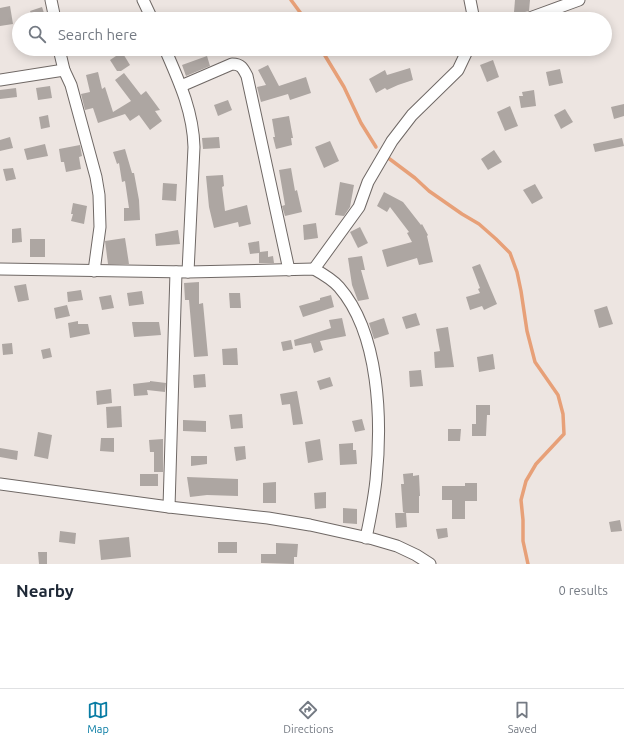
<!DOCTYPE html>
<style>
:root{--surface:#fff;--page:#f2f2f3;--text:#1f2937;--muted:#747a83;--line:#e0e1e3;--accent:#087ca4}
body{margin:0;font-family:Ubuntu,sans-serif;background:var(--page);color:var(--text)}
.list{margin:0;padding:0;list-style:none}
h2{display:flex;justify-content:space-between;align-items:center;height:52px;margin:0;padding:0 16px;font-size:17px}
h2 small{font-size:13px;font-weight:400;color:var(--muted)}
.icon{flex:none;width:22px;height:22px;fill:none;stroke:currentColor;stroke-width:2;stroke-linecap:round;stroke-linejoin:round}
.map{position:relative;flex:none;width:624px;height:564px;overflow:hidden}
.search{position:absolute;background:var(--surface);box-shadow:0 2px 10px #0003;left:12px;right:12px;top:12px;height:44px;display:flex;align-items:center;gap:10px;box-sizing:border-box;padding:0 14px;border-radius:22px;color:var(--muted);font-size:15px}
.sheet{height:124px;background:var(--surface)}
nav{display:flex;justify-content:space-around;align-items:center;box-sizing:border-box;height:56px;border-top:1px solid var(--line);background:var(--surface);font-size:11px;color:var(--muted)}
nav a{display:grid;justify-items:center;gap:2px}
nav .on{color:var(--accent)}
.map>svg:first-child{display:block}
.lines{fill:none;stroke-linecap:round;stroke-linejoin:round}
.stream{stroke:#e7a078;stroke-width:3.5}
.building{fill:#ada6a2}
.minor-casing{stroke:#6f6865;stroke-width:13}
.minor{stroke:#fff;stroke-width:11}
</style>
<div class="map">
<svg width="624" height="564" viewBox="0 0 624 564">
<rect width="100%" height="100%" fill="#ede5e1"/>
<g class="lines">
<!-- stream -->
<g class="stream">
<path d="M291,0L305,19"/>
<path d="M321,49L344,87L361,123L376,147"/>
<path d="M387,157L415,178L429,191L462,214L479,224L496,239L510,253L517,272L521,291L527,331L535,362L558,395L563,414L564,434L536,464L526,481L521,500L523,520V541L528,564"/>
</g>
</g>
<!-- building -->
<g class="building">
<path d="M515,0H530L529,11L525,12H514Z"/>
<path d="M10,6L13,24L0,26V8Z"/>
<path d="M42,7L46,19H33L30,11Z"/>
<path d="M122,52L130,65L121,71H117L110,60Z"/>
<path d="M207,56L210,66L186,76L182,65Z"/>
<path d="M493,60L499,77L487,82L480,65Z"/>
<path d="M268,65L279,86L306,77L311,93L290,100L288,94L261,102L257,87L266,85L258,70Z"/>
<path d="M410,68L413,80L398,85L387,90L385,88L376,93L369,79L385,70L387,75Z"/>
<path d="M560,69L563,83L549,86L546,72Z"/>
<path d="M98,72L102,89L105,87L113,112L131,101L115,80L124,73L141,95L146,91L160,110L155,111L162,121L150,130L139,115L130,121L125,114L98,123L93,108L85,110L81,94L90,92L86,75Z"/>
<path d="M50,86L52,98L38,100L36,88Z"/>
<path d="M16,88L17,97L0,99V90Z"/>
<path d="M534,90L536,106L521,108L519,96H523L522,92Z"/>
<path d="M228,100L232,110L218,116L214,105Z"/>
<path d="M624,104V116L614,119L611,107Z"/>
<path d="M510,106L518,126L505,131L497,112Z"/>
<path d="M565,109L573,122L561,129L554,115Z"/>
<path d="M48,115L50,127L41,129L39,117Z"/>
<path d="M289,116L293,138H291L292,145L276,149L273,137H275L272,119Z"/>
<path d="M10,137L13,148L0,151V140Z"/>
<path d="M219,137L220,148L203,149L202,138Z"/>
<path d="M622,138L624,146L595,152L593,144Z"/>
<path d="M330,141L339,161L324,168L315,147Z"/>
<path d="M45,144L48,156L27,160L24,149Z"/>
<path d="M80,145L82,156L79,157L81,169L66,172L64,162H61L59,149Z"/>
<path d="M125,149L132,173H134L139,200L140,220L124,221V208H129L125,181L122,182L119,163L117,164L113,152Z"/>
<path d="M494,150L502,162L488,170L481,159Z"/>
<path d="M13,168L16,179L6,181L3,169Z"/>
<path d="M291,168L295,191L297,190L302,212L285,216L282,206L285,205L279,170Z"/>
<path d="M223,175L224,186L222,187L225,211L247,205L251,224L239,227L238,222L214,228L209,207L206,176Z"/>
<path d="M340,182L354,185L350,207L344,216L335,215Z"/>
<path d="M163,183L177,184L176,201L162,200Z"/>
<path d="M535,184L543,198L532,204L523,190Z"/>
<path d="M384,192L403,202L421,225L422,224L428,235L427,236L433,262L419,265L417,258L387,267L382,250L412,242L407,233L409,232L390,207L387,212L377,206Z"/>
<path d="M73,203L87,206L84,224L71,221L73,214H71Z"/>
<path d="M316,223L318,238L304,240L303,225Z"/>
<path d="M360,227L368,243L358,248L350,232Z"/>
<path d="M21,228L22,242L12,243V229Z"/>
<path d="M178,230L180,244L156,246L155,234Z"/>
<path d="M125,238L129,264H108L105,241Z"/>
<rect x="30" y="239" width="15" height="18"/>
<path d="M259,241L260,252L268,251V257L273,256L274,263H259V253L250,254L248,243Z"/>
<path d="M362,256L365,270H361L369,299L358,301L352,285L348,258Z"/>
<path d="M480,264L497,304L484,310L482,306L470,310L466,297L480,293L478,289L480,288L472,267Z"/>
<path d="M199,282V304L203,303L208,356L194,357L189,300H185L184,283Z"/>
<path d="M26,284L29,300L18,302L14,286Z"/>
<path d="M81,290L83,300L68,302L67,292Z"/>
<path d="M142,291L144,304L129,306L127,293Z"/>
<path d="M229,293H240L241,308H230Z"/>
<path d="M111,295L114,308L102,310L99,297Z"/>
<path d="M331,295L334,307L303,317L299,306L320,300V298Z"/>
<path d="M67,305L70,316L56,319L54,308Z"/>
<path d="M607,306L613,324L599,328L594,310Z"/>
<path d="M416,313L420,325L406,329L402,317Z"/>
<path d="M342,318L346,336L320,341L323,350L314,353L311,343L295,346L294,340L331,328L329,320Z"/>
<path d="M384,318L389,334L374,339L369,323Z"/>
<path d="M78,321V324H88L90,334L70,338L68,323Z"/>
<path d="M132,322H159L161,335L134,337Z"/>
<path d="M448,327L454,367L435,368L434,352L440,351L436,329Z"/>
<path d="M291,340L293,349L283,351L281,342Z"/>
<path d="M12,343L13,354L3,355L2,344Z"/>
<path d="M50,348L52,357L43,359L41,350Z"/>
<path d="M237,348L238,365H223L222,349Z"/>
<path d="M493,354L495,369L479,372L477,357Z"/>
<path d="M421,370L423,386L410,387L409,371Z"/>
<path d="M205,374L206,387L194,388L193,375Z"/>
<path d="M330,377L333,386L320,390L317,381Z"/>
<path d="M150,381L166,383L165,392L147,390L148,395L134,396L133,384L150,382Z"/>
<path d="M111,389L112,403L97,405L96,391Z"/>
<path d="M297,391L303,424L293,425L290,404L282,405L280,394Z"/>
<path d="M476,405H490V415H487L486,436H472V424H476Z"/>
<path d="M121,406L122,427L107,428L106,407Z"/>
<path d="M242,414L243,428L231,429L229,415Z"/>
<path d="M362,419L365,430L355,432L352,421Z"/>
<path d="M183,420L206,421V432L183,431Z"/>
<path d="M448,429H461L460,441H448Z"/>
<path d="M38,432L52,435L48,459L34,456Z"/>
<path d="M101,438H114V452L100,451Z"/>
<path d="M163,439V472H154V452H150L149,440Z"/>
<path d="M320,439L323,460L308,463L305,442Z"/>
<path d="M353,443V450H356L357,464L340,465L339,444Z"/>
<path d="M245,446L246,459L236,461L234,447Z"/>
<path d="M0,448L18,451L17,460L0,457Z"/>
<path d="M191,456H207V464L191,466Z"/>
<path d="M413,473V476L419,475L420,496H419V513H406L407,527L396,528L395,513H405L403,512L401,484H404L403,474Z"/>
<rect x="140" y="474" width="18" height="12"/>
<path d="M187,477L238,479V496L207,495L190,497Z"/>
<path d="M276,482V503H263V483Z"/>
<path d="M465,483H477V501H465V519H452V500H442V486H465Z"/>
<path d="M326,492V508L315,509L314,493Z"/>
<path d="M343,508L357,509V524L343,523Z"/>
<path d="M620,520L622,531L611,532L609,522Z"/>
<path d="M447,528L448,537L438,539L436,529Z"/>
<path d="M60,531L76,533L75,544L59,542Z"/>
<path d="M129,537L131,557L101,560L99,540Z"/>
<rect x="218" y="542" width="19" height="11"/>
<path d="M276,543L298,544L297,557H294V564L261,563V554H276Z"/>
<path d="M38,552H47V564H39Z"/>
</g>
<g class="lines">
<defs>
<g id="minor">
<path d="M51,0L55,19"/>
<path d="M143,0L152,19"/>
<path d="M470,0L473,15L472,19"/>
<path d="M527,19L579,0"/>
<path d="M59,49L64,70L71,85L96,177L99,195L100,227L94,271"/>
<path d="M165,49C179,81 193,111 194,147L188,272"/>
<path d="M0,80L64,70"/>
<path d="M181,86L232,64C241,64 243,68 247,76L289,270"/>
<path d="M0,269L188,272L314,269C323,274 332,279 339,287C380,334 382,421 376,480C374,499 370,519 366,538"/>
<path d="M314,269L359,207L368,182L392,141L412,115L458,70L468,49"/>
<path d="M0,484L169,507L268,518L310,525L373,539L397,546L416,555L430,564"/>
<path d="M169,507L176,272"/>
</g>
</defs>
<!-- minor casing -->
<use href="#minor" class="minor-casing"/>
<!-- minor -->
<use href="#minor" class="minor"/>
</g>
</svg>
<div class="search"><svg class="icon" aria-label="search" viewBox="0 0 24 24"><circle cx="10" cy="10" r="6"/><path d="M15 15l6 6"/></svg>Search here</div>
</div>
<section class="sheet">
<h2>Nearby<small>0 results</small></h2>
<ul class="list">
</ul>
</section>
<nav>
<a class="on"><svg class="icon" aria-label="map" viewBox="0 0 24 24"><path d="M3 6l6-2 6 2 6-2v14l-6 2-6-2-6 2zM9 4v14M15 6v14"/></svg>Map</a>
<a><svg class="icon" aria-label="directions" viewBox="0 0 24 24"><path d="M12 3l9 9-9 9-9-9zM9 14v-3h6M13 9l2 2-2 2"/></svg>Directions</a>
<a><svg class="icon" aria-label="saved" viewBox="0 0 24 24"><path d="M7 4h10v16l-5-4-5 4z"/></svg>Saved</a>
</nav>
